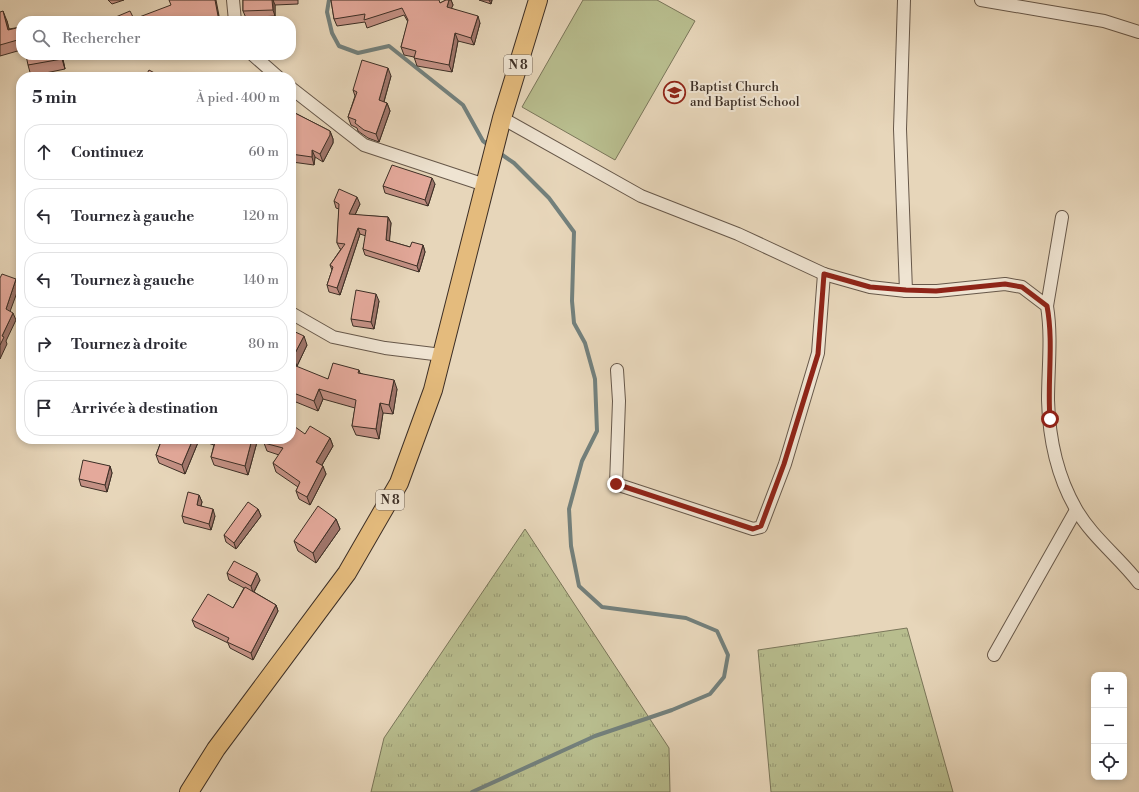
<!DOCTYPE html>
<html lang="fr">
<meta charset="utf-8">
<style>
:root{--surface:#fff;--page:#f2f2f3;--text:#2b2b33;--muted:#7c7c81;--line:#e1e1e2}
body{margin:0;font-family:"Libre Bodoni",serif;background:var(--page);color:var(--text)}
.controls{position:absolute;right:12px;bottom:12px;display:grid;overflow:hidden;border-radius:8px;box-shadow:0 2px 6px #0003}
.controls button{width:36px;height:36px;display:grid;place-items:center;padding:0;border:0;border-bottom:1px solid var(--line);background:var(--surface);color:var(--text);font:20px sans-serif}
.stop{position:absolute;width:12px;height:12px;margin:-9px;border:3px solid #8f2418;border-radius:50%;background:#fff}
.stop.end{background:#8f2418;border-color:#fff;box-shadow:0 1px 4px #0008}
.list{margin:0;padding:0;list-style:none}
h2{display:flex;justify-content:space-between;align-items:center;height:52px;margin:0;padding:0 16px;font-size:17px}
h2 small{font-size:13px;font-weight:400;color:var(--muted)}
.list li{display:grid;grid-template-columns:26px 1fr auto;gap:12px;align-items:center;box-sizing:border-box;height:56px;margin:0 8px 8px;padding:0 8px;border:1px solid var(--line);border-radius:16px}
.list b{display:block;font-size:15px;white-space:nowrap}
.list em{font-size:13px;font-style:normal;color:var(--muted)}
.icon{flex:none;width:22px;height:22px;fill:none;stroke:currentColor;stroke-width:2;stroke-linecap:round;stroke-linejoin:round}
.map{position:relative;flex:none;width:1139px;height:792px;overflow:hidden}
.search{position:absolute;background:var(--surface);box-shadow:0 2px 6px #0003;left:16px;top:16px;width:280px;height:44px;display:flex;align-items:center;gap:10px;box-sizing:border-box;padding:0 14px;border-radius:16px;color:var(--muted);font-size:15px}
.panel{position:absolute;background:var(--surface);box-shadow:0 2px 6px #0003;left:16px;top:72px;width:280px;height:372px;border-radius:16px}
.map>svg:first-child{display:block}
.grass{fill:url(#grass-tufts);stroke:#7a765a}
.pitch{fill:#b8bd8e;stroke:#7a765a}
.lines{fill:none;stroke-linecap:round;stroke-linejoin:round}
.stream{stroke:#73807c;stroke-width:4}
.minor-casing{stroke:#67584a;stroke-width:14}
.highway-casing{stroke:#3c2e25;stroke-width:20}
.minor{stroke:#efe4d2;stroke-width:12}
.highway{stroke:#e4bb7d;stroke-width:18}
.wall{fill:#c49185;stroke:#3c2e25}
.shaded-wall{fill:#a0766c;stroke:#3c2e25}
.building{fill:#e4a99b;stroke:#3c2e25}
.route{stroke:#8f2418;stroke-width:5}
.labels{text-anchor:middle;stroke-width:4;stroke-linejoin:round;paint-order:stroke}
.shield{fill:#efe4d2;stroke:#726559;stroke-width:1}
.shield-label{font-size:12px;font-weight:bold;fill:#3c2e25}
.poi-label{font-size:13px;fill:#3c2e25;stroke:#efe4d2;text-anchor:start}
</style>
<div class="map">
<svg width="1139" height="792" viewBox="0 0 1139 792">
<defs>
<pattern id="grass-tufts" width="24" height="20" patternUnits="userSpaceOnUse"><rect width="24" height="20" fill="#b8bd8e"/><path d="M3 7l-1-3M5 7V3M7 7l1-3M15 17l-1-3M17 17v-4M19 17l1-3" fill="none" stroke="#979a74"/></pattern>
</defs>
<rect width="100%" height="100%" fill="#e7d6ba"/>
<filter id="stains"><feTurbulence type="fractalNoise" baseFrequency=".005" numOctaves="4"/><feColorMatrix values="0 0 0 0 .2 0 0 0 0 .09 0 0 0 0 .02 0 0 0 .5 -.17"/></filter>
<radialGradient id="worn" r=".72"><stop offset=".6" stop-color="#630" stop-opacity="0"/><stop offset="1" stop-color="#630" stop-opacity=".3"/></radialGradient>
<!-- grass -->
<g class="grass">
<path d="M525,529L669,748L670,792H371L384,738Z"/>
<path d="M907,628L953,792H771L758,650Z"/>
</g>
<!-- pitch -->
<path class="pitch" d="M583,0H657L695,21L615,160L522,107Z"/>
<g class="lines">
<!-- stream -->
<g class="stream">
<path d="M329,0L327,12L332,33L339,46L358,53L389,46L463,105L483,141L490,146"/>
<path d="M472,792L595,736L672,710L710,694L724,677L728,655L717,631L686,618L602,607L579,586L571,546L569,509L582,461L597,431L595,379L585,343L574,323L572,301L574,232L549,198L514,163L498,152"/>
</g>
<defs>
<g id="minor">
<path d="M233,0L235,21"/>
<path d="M904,0L900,129L906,291"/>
<path d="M981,0L1104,21L1139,32"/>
<path d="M253,55L278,77"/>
<path d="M291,88L364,145L485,185"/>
<path d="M502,118L641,196L738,234L824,274L870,287L906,291H937L1005,284L1022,287L1047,306C1052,337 1048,369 1048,400C1049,438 1057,476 1076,509C1092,537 1119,557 1139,583"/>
<path d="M1047,306L1062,217"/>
<path d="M291,313L333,337L385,348L442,355"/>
<path d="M617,370L619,401L616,484L753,529L761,527L785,464L818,353L824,274"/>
<path d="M994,655L1076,510"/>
</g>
<path id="highway" d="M189,792L216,749L347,573L399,483L433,390L502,118L538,0"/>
</defs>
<!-- minor casing -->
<use href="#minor" class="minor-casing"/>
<!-- highway casing -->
<use href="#highway" class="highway-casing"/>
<!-- minor -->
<use href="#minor" class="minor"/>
<!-- highway -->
<use href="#highway" class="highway"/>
</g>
<!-- wall -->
<g class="wall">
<path d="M108,0H124L112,4Z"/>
<path d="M243,0H298V4L275,5V16L246,18L243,11Z"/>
<path d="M331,0L440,3L446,0H451L453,5L451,8L480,23L474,45L458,41L452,72L417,66L414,57L404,55L401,47L408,22L404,15L367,28L365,22L337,26L334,19Z"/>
<path d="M479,0H492L491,4Z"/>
<path d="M0,12L7,21L9,29L21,27V50L0,56Z"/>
<path d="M62,55L65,69L31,76L28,65Z"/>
<path d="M391,76L384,102L387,103L390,111L379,142L368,138L358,131L357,128L351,125L348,117L355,96L353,90Z"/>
<path d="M291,111L330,131L333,139V143L323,162L315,157L314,165L292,162L291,159Z"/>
<path d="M435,184L428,206L385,193L383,186Z"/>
<path d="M334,201L360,204L355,215L388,217L391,223L389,241L410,247L423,245L425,252L419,272L365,255L363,249L366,236L360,234L340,295L329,292L327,285L332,270L330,265L341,249H340L337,243L339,209L336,208Z"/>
<path d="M379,301L374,329L353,326L351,319Z"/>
<path d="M291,330L307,345L297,366L291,363Z"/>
<path d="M359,370L360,373L397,389L393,414L383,413L379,439L356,435L352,426L355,408L323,399L318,411L291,400V377L328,379Z"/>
<path d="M305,434L330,438L333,446L322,465L326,474L310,505L299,499L296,491L298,487L276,472L273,463L279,455L267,451L264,443Z"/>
<path d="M162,439H255L257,442L248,475L214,465L211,457L214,445L199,440L185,474L159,463L156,455Z"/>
<path d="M110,466L112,473L107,492L81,486L79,479Z"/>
<path d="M199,495L202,502L201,506L215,516L211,530L184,523L182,516Z"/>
<path d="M258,509L261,516L236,549L226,542L224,535Z"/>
<path d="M336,519L340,529L316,563L298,551L294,541Z"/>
<path d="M227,573L260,580L254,592L276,605L278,611L253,660L230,648L228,643L195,627L192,620L233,608L244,588L229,580Z"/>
</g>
<!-- shaded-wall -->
<g class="shaded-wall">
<path d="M215,0H216L220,21H219Z"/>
<path d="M273,0L275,5V16L273,10Z"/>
<path d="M449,0H451L453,5L449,14L447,7Z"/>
<path d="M489,0H492L491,4Z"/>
<path d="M3,11L7,21L12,40L8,30Z"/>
<path d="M478,16L480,23L474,45L471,38Z"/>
<path d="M455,33L458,41L452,72L449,65Z"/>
<path d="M61,55H62L65,69L62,59Z"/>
<path d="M388,68L391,76L382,108L379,100Z"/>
<path d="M387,103L390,111L379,142L376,134Z"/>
<path d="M330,131L333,139V143L323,162L320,154Z"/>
<path d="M312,150L315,157L314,165L312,157Z"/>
<path d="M432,178L435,184L428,206L425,200Z"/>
<path d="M357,197L360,204L352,221L349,214Z"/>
<path d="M388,217L391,223L389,247L386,240Z"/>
<path d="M291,221L293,226L291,231Z"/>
<path d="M358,228L360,234L340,295L337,288Z"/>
<path d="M423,245L425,252L419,272L417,266Z"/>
<path d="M16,279L19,287L8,317L6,309Z"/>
<path d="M376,294L379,301L374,329L371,322Z"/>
<path d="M13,313L16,320L6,341L7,344L0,359V345L2,336Z"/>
<path d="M304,336L307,345L297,366L293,357Z"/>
<path d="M394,380L397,389L393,414L389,405Z"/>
<path d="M319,389L323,399L318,411L314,401Z"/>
<path d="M380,403L383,413L379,439L376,429Z"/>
<path d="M330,438L333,446L319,470L316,462Z"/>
<path d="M193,439H199V440L185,474L182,465Z"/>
<path d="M252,439H255L257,442L248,475L245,466Z"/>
<path d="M110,466L112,473L107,492L105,485Z"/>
<path d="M323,466L326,474L310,505L307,497Z"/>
<path d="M199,495L202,502L199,512L197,505Z"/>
<path d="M213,509L215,516L211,530L209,524Z"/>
<path d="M258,509L261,516L236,549L234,543Z"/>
<path d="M336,519L340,529L316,563L313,553Z"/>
<path d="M257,573L260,580L253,593L251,586Z"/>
<path d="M276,605L278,611L253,660L251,653Z"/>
</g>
<!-- building -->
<g class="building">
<path d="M169,0H215L219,21H112L111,19L130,11L134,19L171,5Z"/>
<path d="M243,0H272L273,10L243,11Z"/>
<path d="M331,0H439L440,3L446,0H449L447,7L478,16L471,38L455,33L449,65L414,58L416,51L401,47L408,20L402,8L364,20L365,14L334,19Z"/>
<path d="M3,11L8,30L21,27V39L0,45V12Z"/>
<path d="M26,55H61L62,59L28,65Z"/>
<path d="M362,60L388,68L379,100L387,103L376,134L364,130L355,123L356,120L348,117L357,92L353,90Z"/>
<path d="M149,70L162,77H145Z"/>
<path d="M291,111L330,131V135L320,154L312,150V157L291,154Z"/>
<path d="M392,165L432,178L425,200L383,186Z"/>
<path d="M339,189L357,197L349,214L388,217L386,240L410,247L412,242L423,245L417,266L363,249L366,230L358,228L337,288L327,285L333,267L330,265L345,244L337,243V240L339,204L334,201Z"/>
<path d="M2,274L16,279L6,309L13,313L2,336L4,337L0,345V278Z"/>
<path d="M356,290L376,294L371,322L351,319Z"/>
<path d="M291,330L304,336L293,357L291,356Z"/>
<path d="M333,363L359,370L358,373L394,380L389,405L380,403L376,429L352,426L356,400L319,389L314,401L291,392V377L296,366L328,379Z"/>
<path d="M291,424L305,434L310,426L330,438L316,462L323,466L307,497L296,491L300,482L273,463L283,448L264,443L267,439H291Z"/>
<path d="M162,439H193L182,465L156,455Z"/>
<path d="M216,439H252L245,466L211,457Z"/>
<path d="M83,460L110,466L105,485L79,479Z"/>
<path d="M188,492L199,495L197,505L213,509L209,524L182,516Z"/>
<path d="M248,502L258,509L234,543L224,535Z"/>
<path d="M318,506L336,519L313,553L294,541Z"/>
<path d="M234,561L257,573L251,586L227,573Z"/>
<path d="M245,587L276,605L251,653L227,642L229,638L192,620L208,594L233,608Z"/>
</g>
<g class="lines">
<!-- route -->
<path class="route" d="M616,484L753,529L761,526L784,464L818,354L824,274L870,287L906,290L936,291L1005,284L1022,287L1047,306C1054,343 1047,382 1050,419"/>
</g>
<!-- icons -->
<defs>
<symbol id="school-ring" viewBox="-11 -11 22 22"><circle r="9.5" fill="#efe4d2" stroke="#8f2418" stroke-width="1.5"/><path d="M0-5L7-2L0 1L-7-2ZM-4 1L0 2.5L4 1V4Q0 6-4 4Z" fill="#8f2418"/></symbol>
</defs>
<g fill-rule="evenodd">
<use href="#school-ring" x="662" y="80" width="25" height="25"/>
</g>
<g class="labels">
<!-- shield labels -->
<g class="shield">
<rect x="504" y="55" width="28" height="20" rx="3"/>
<rect x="376" y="490" width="28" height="20" rx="3"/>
</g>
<g class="shield-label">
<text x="518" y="69">N 8</text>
<text x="390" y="504">N 8</text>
</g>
<!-- poi labels -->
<g class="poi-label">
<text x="690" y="91">Baptist Church<tspan x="690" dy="15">and Baptist School</tspan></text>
</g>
</g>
<rect width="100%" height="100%" filter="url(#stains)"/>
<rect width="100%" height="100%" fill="url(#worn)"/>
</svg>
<div class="controls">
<button>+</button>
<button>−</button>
<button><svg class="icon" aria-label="locate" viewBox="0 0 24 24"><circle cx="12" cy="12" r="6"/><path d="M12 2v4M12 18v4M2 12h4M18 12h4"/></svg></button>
</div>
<div class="stop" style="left:1050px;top:419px"></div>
<div class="stop end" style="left:616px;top:484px"></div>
<div class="search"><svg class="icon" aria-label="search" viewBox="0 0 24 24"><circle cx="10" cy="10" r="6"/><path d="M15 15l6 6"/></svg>Rechercher</div>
<section class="panel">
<h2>5 min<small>À pied · 400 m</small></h2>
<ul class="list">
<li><svg class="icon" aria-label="ahead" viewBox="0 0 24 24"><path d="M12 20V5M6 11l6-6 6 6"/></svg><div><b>Continuez</b></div><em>60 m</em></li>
<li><svg class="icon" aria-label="left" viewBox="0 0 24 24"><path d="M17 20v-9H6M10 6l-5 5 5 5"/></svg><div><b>Tournez à gauche</b></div><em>120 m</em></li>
<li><svg class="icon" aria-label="left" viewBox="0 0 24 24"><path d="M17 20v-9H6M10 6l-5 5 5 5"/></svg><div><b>Tournez à gauche</b></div><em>140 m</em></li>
<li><svg class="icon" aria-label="right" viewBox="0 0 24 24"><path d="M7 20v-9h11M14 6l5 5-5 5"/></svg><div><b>Tournez à droite</b></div><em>80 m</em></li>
<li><svg class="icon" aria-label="arrive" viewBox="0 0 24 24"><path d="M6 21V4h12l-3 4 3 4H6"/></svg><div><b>Arrivée à destination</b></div></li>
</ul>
</section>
</div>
